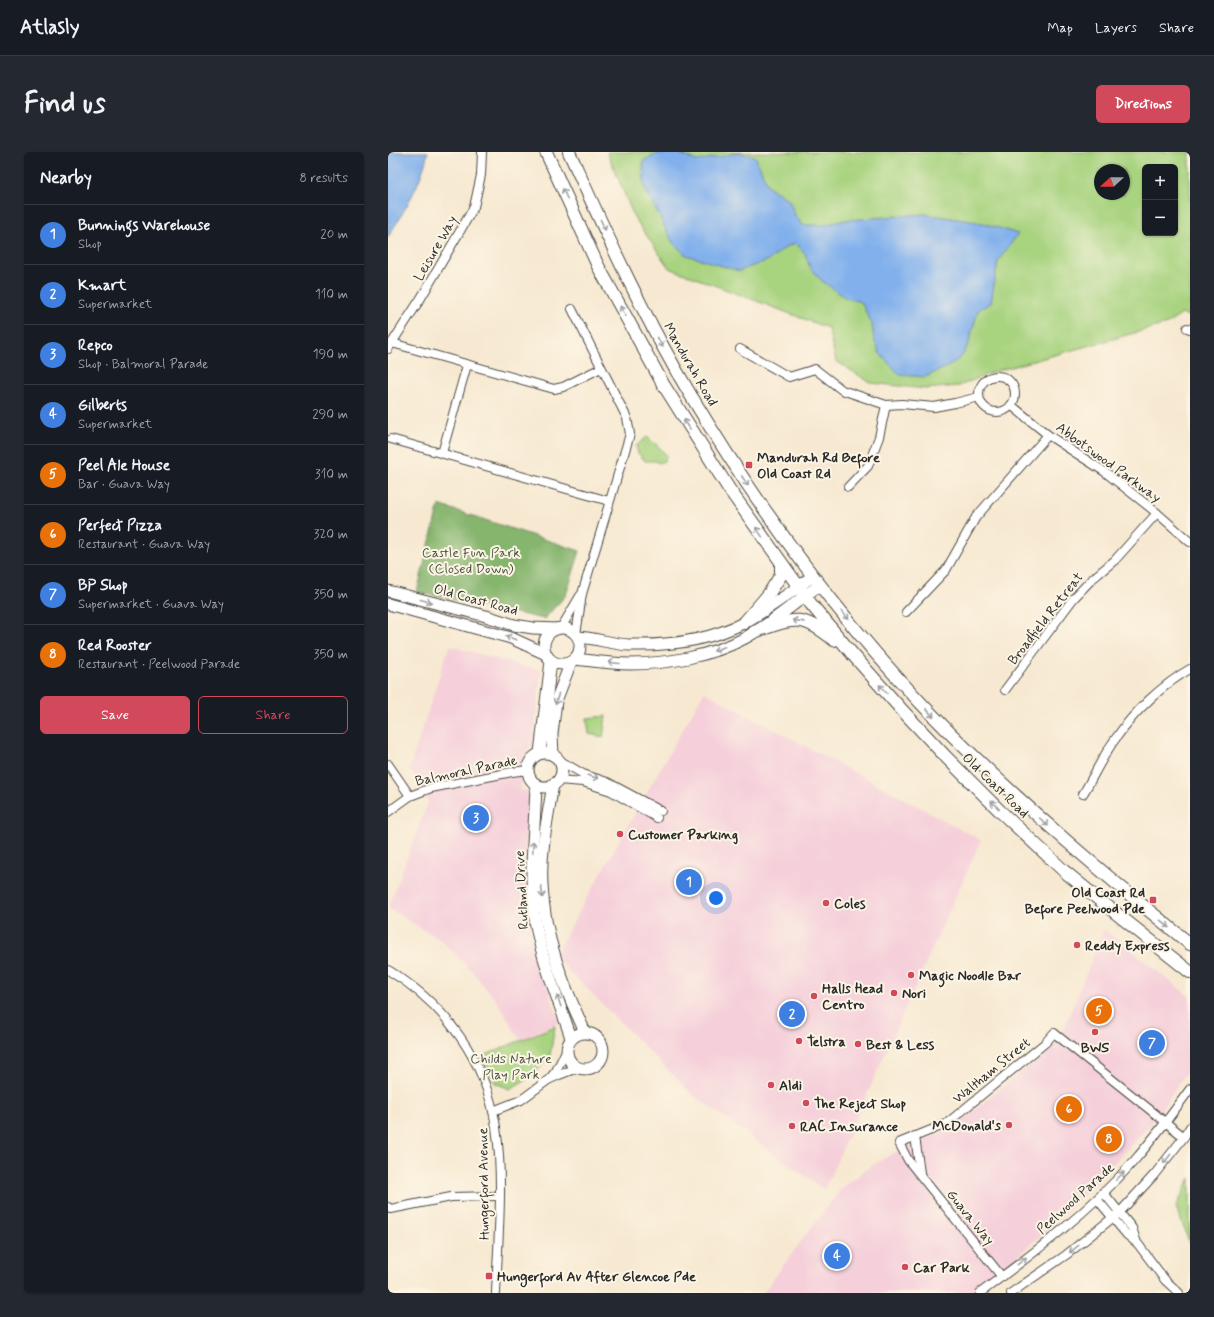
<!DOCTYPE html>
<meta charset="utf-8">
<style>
:root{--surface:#171b24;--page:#242831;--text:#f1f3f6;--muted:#9ea1a6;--line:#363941;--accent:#d1495b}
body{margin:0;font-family:Mynerve,sans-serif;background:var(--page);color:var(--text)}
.controls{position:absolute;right:12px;top:12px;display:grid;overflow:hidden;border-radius:6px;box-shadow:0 1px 3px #0004}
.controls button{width:36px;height:36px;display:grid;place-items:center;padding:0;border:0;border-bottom:1px solid var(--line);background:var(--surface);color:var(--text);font:20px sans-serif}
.compass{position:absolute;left:706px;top:12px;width:36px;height:36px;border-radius:50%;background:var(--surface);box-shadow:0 1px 3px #0004;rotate:249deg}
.you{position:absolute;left:328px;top:746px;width:14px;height:14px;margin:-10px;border:3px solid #fff;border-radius:50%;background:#1a73e8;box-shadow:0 0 0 6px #1a73e833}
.badge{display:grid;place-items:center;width:26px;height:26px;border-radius:50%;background:var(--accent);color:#fff;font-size:13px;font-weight:700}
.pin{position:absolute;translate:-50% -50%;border:2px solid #fff;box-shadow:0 1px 4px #0006}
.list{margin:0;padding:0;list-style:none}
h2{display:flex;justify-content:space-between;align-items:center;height:52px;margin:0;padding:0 16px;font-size:17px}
h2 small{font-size:13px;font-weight:400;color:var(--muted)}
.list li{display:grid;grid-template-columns:26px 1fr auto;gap:12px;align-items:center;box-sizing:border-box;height:60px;padding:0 16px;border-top:1px solid var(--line)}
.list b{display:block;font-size:15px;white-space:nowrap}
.list p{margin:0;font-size:13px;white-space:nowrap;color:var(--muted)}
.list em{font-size:13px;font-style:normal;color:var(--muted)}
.actions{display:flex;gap:8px;padding:12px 16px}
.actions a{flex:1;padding:9px 0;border:1px solid var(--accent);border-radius:6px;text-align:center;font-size:14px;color:var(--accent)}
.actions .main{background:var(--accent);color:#fff}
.map{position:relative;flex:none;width:802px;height:1141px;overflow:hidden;border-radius:6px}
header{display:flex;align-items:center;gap:24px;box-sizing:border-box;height:56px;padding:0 20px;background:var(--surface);border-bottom:1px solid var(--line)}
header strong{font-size:19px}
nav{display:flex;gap:22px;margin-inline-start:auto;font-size:14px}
.intro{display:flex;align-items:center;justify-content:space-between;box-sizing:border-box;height:96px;padding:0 24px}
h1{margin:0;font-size:28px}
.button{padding:10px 18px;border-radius:6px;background:var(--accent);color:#fff;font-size:14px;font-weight:700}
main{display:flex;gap:24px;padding:0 24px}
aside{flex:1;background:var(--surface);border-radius:6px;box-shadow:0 1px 3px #0004}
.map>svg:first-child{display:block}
.built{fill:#f5cfda}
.green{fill:#a8d37f;stroke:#6a7f55;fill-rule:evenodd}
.forest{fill:#86b56e;stroke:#58704c}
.water{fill:#81b0ec;stroke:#566e8c}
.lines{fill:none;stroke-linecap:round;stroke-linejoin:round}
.minor-casing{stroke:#4a4844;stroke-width:10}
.major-casing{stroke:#4a4844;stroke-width:13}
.highway-casing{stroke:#4a4844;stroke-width:14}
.minor{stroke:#fff;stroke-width:8}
.major{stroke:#fff;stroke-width:11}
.highway{stroke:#fff;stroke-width:12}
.oneway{stroke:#a0a0a0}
.poi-dot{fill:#d1495b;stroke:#fcf5e5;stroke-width:1.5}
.labels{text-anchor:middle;stroke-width:4;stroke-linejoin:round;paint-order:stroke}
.street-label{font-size:14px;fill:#2b2b2b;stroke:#fcf5e5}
.poi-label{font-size:14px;font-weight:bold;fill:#2b2b2b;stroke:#fcf5e5;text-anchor:start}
.park-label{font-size:14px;fill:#4a5540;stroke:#fcf5e5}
</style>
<header>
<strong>Atlasly</strong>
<nav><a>Map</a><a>Layers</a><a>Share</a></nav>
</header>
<div class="intro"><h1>Find us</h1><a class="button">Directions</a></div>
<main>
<aside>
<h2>Nearby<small>8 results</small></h2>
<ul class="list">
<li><span class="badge" style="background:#3f7fe0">1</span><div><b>Bunnings Warehouse</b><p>Shop</p></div><em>20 m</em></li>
<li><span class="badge" style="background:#3f7fe0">2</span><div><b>Kmart</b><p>Supermarket</p></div><em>110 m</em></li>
<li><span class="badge" style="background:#3f7fe0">3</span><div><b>Repco</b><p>Shop · Balmoral Parade</p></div><em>190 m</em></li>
<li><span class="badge" style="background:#3f7fe0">4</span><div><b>Gilberts</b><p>Supermarket</p></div><em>290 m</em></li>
<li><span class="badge" style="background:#e8710a">5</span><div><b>Peel Ale House</b><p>Bar · Guava Way</p></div><em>310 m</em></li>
<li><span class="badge" style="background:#e8710a">6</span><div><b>Perfect Pizza</b><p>Restaurant · Guava Way</p></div><em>320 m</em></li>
<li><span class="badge" style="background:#3f7fe0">7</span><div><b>BP Shop</b><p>Supermarket · Guava Way</p></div><em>350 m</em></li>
<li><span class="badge" style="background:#e8710a">8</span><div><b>Red Rooster</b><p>Restaurant · Peelwood Parade</p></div><em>350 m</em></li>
</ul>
<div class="actions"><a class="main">Save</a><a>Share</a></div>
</aside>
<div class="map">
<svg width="802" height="1141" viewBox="0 0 802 1141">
<rect width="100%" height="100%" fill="#fcf5e5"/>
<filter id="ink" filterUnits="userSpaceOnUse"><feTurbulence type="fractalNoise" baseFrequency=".025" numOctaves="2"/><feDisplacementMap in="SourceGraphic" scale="8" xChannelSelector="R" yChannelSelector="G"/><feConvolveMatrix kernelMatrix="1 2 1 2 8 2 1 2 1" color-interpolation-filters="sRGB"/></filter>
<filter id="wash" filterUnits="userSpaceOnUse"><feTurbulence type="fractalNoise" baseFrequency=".012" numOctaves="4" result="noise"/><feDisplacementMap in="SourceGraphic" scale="16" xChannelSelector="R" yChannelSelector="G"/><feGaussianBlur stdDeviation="0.9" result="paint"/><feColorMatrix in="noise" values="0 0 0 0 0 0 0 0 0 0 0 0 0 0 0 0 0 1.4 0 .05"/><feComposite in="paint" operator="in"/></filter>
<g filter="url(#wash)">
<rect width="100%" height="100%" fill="#f7e9d1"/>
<!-- built -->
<g class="built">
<path d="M61,494L153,519L145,594L136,606L132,638L140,639L136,726L145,796L172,870L132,888L111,852L83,818L54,789L0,756L40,651L33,632L21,618Z"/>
<path d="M316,540L593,688L436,1038L304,942L166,804Z"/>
<path d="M716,777L802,845V915L766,969L681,1058L605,1126L584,1141H375L428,1069L454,1036L483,1014L504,1002L565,976L671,888Z"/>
</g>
<!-- green -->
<g class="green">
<path d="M219,0H802V164L794,162L779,172L605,220L571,234L537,237L483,231L448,209L440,176L281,116L247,67ZM757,15H787V81H757ZM712,18H736V42H712Z"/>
<path d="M259,285L271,295L279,304L276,309L271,311L267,309H257L250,301L248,294Z"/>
<path d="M218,564L215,585L201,582L199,566Z"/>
<path d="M167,874L162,903L147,922L122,937L107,931L95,904Z"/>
<path d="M802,1026V1092L788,1055Z"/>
</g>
<!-- forest -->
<path class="forest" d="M51,353L192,399L178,443L156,467L29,440Z"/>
<!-- water -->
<g class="water">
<path d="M0,0H40C33,32 17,58 0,85Z"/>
<path d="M290,1L309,9L350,1L367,4L380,34L401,48L407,63L415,73H435L458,68L537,62L595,71L630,82L610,109L603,151L590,158L581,191L574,204L563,213L537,225L512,223L492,202L486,188L484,172L473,150L458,146L434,129L422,116L417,101L407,91L398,95L381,108L351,119L298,103L285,91L256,35L255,9L269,2Z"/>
</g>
</g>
<g filter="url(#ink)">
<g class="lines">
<defs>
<g id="minor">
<path d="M184,157L239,266L242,282L194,442L188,483"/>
<path d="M799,176L802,177"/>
<path d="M4,191L166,237L175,235L213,216"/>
<path d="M0,197L33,146L86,55L93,23L94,0"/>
<path d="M352,197L401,225L427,217L454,238L498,253L514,252L546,255L567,251L591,245"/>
<circle cx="609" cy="242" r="18"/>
<path d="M623,253L660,283L717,320L769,361L802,390"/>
<path d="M3,287L221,349"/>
<path d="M54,301L79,213"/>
<path d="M460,335L480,314L491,285L498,253"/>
<path d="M518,460L558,418L588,365L660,283"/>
<path d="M173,476L192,444"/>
<path d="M617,538L685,447L703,428L727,408L769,361"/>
<path d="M171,608L195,622L219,630L273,659"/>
<path d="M0,612L22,644"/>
<path d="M170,628L195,630L223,639L269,666"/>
<path d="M695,642C706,624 715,603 728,586C746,560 774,533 802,517"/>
<path d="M0,660L22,644L43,636L124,620L140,618"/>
<path d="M0,818C57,852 98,908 108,975C116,1029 110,1086 108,1141"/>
<path d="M162,926L168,919L178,899"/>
<path d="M105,959L133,948L160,928L171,923L189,916"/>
<path d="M527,984L532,1021"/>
<path d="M715,1040L744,1076L749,1091"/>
<path d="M709,1047L739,1083L750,1092L777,1128L791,1141"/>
<path d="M0,1055L3,1057L63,1045L111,1044"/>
<path d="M614,1125L520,1008L511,991L558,972L657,891L666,881L796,985"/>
<path d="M592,1141C646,1101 701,1060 746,1009C766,986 784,962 802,937"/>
<path d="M623,1141L678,1103L732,1060L766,1023L796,985L802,975"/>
</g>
<g id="major">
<path d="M0,439L98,464L126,473L145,476L169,477"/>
<path d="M0,452L123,486L158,502"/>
<circle cx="174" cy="494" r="18"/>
<path d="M190,485C207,486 224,492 241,493C281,494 321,489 357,470C381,457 403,440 425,424"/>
<path d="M187,507C205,509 223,512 242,512C279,512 324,504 357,486C384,471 407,450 432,433"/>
<path d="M152,601L163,509"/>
<circle cx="157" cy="618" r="17"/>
<path d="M165,603L164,582L168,549L183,510"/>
<path d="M148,632C147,675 141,718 146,760C151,803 170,845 183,886"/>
<path d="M165,632C160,665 152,699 154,732C156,786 175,832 197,880"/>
<circle cx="197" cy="899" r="18"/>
</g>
<g id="highway">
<path d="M158,0L210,114L275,232L341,337L423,452L466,504L513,557L559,606L612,659L676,719L714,750L802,820"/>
<path d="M181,0C219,83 255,164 302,242C374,362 461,480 560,579C636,655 718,724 802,792"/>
<path d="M356,471L380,443L393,423V412"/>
<path d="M366,480C405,467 412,460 446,488"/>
</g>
</defs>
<!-- minor casing -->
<use href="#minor" class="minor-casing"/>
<!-- major casing -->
<use href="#major" class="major-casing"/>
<!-- highway casing -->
<use href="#highway" class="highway-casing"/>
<!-- minor -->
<use href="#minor" class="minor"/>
<!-- major -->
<use href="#major" class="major"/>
<!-- highway -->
<use href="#highway" class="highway"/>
</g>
<!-- one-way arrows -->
<defs><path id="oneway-shaft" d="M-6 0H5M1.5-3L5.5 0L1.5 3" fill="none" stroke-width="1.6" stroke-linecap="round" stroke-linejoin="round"/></defs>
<g class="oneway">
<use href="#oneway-shaft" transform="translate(177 42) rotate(-114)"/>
<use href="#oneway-shaft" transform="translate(215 73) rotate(65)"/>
<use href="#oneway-shaft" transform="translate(235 159) rotate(-119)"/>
<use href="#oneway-shaft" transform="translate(272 190) rotate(61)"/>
<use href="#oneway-shaft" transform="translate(299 272) rotate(-122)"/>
<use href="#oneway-shaft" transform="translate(357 329) rotate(56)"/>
<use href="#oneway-shaft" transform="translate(371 380) rotate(-125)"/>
<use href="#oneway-shaft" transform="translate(38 449) rotate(14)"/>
<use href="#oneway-shaft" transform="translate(457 463) rotate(50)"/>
<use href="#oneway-shaft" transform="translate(410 469) rotate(-172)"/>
<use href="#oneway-shaft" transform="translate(123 486) rotate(-160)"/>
<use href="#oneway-shaft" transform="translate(331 497) rotate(159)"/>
<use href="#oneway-shaft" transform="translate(226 511) rotate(-175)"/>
<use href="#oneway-shaft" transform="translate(495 537) rotate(-132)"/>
<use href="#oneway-shaft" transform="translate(169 547) rotate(106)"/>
<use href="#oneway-shaft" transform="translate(542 561) rotate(47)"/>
<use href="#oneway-shaft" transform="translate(205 625) rotate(16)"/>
<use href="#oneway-shaft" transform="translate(607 653) rotate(-136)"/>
<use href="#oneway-shaft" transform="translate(656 670) rotate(42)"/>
<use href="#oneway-shaft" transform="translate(145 695) rotate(-86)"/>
<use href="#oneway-shaft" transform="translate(154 740) rotate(85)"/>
<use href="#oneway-shaft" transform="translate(777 772) rotate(39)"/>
<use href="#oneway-shaft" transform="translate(171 849) rotate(-109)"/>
<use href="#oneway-shaft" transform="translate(779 1007) rotate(128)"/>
<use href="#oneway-shaft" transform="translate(732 1024) rotate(-45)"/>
<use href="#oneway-shaft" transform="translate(686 1097) rotate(142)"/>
<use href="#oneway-shaft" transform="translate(634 1109) rotate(-38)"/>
</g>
</g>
<!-- markers -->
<g class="poi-dot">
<rect x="357" y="309" width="8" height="8" rx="2"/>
<circle cx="232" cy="682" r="4"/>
<rect x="761" y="744" width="8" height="8" rx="2"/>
<circle cx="438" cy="751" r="4"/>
<circle cx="689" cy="793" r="4"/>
<circle cx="523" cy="823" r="4"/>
<circle cx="506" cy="841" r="4"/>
<circle cx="426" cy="844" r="4"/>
<circle cx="707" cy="880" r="4"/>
<circle cx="411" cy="889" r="4"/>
<circle cx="470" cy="892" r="4"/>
<circle cx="383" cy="933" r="4"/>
<circle cx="418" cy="951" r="4"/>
<circle cx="621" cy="973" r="4"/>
<circle cx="404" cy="974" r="4"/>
<circle cx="517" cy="1115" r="4"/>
<rect x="97" y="1120" width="8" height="8" rx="2"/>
</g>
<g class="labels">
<!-- street labels -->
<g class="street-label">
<text transform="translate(47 96) rotate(-60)" y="5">Leisure Way</text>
<text transform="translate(303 212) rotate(60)" y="5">Mandurah Road</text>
<text transform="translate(721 310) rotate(36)" y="5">Abbotswood Parkway</text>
<text transform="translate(88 447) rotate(15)" y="5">Old Coast Road</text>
<text transform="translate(657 466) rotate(-52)" y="5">Broadfield Retreat</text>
<text transform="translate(78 618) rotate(-12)" y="5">Balmoral Parade</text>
<text transform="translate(608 633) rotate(44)" y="5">Old Coast Road</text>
<text transform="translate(133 738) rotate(-93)" y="5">Rutland Drive</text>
<text transform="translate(603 918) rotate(-39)" y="5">Waltham Street</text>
<text transform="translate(95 1032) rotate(-91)" y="5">Hungerford Avenue</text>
<text transform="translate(687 1046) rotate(-42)" y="5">Peelwood Parade</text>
<text transform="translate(583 1065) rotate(51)" y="5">Guava Way</text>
</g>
<!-- poi labels -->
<g class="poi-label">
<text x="369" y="310">Mandurah Rd Before<tspan x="369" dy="16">Old Coast Rd</tspan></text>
<text x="240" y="687">Customer Parking</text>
<text x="757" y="745" text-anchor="end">Old Coast Rd<tspan x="757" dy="16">Before Peelwood Pde</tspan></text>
<text x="446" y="756">Coles</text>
<text x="697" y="798">Reddy Express</text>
<text x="531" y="828">Magic Noodle Bar</text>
<text x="434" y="841">Halls Head<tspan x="434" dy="16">Centro</tspan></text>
<text x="514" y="846">Nori</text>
<text x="419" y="894">Telstra</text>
<text x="478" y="897">Best &amp; Less</text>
<text x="707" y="900" text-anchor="middle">BWS</text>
<text x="391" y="938">Aldi</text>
<text x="426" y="956">The Reject Shop</text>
<text x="613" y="978" text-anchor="end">McDonald's</text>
<text x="412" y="979">RAC Insurance</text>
<text x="525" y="1120">Car Park</text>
<text x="109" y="1129">Hungerford Av After Glencoe Pde</text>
</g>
<!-- park labels -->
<g class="park-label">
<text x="83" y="405">Castle Fun Park<tspan x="83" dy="16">(Closed Down)</tspan></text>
<text x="123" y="911">Childs Nature<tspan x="123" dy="16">Play Park</tspan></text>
</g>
</g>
</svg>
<div class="controls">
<button>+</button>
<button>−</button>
</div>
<svg class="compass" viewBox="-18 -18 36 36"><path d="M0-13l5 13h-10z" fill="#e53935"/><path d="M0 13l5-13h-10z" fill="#9ea1a6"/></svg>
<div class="you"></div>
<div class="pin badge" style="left:301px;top:730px;background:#3f7fe0">1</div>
<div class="pin badge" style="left:404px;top:862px;background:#3f7fe0">2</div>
<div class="pin badge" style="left:88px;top:666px;background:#3f7fe0">3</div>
<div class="pin badge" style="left:449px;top:1104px;background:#3f7fe0">4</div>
<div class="pin badge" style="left:711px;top:859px;background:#e8710a">5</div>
<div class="pin badge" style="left:681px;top:957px;background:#e8710a">6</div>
<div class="pin badge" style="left:764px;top:891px;background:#3f7fe0">7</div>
<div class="pin badge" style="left:721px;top:987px;background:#e8710a">8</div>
</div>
</main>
